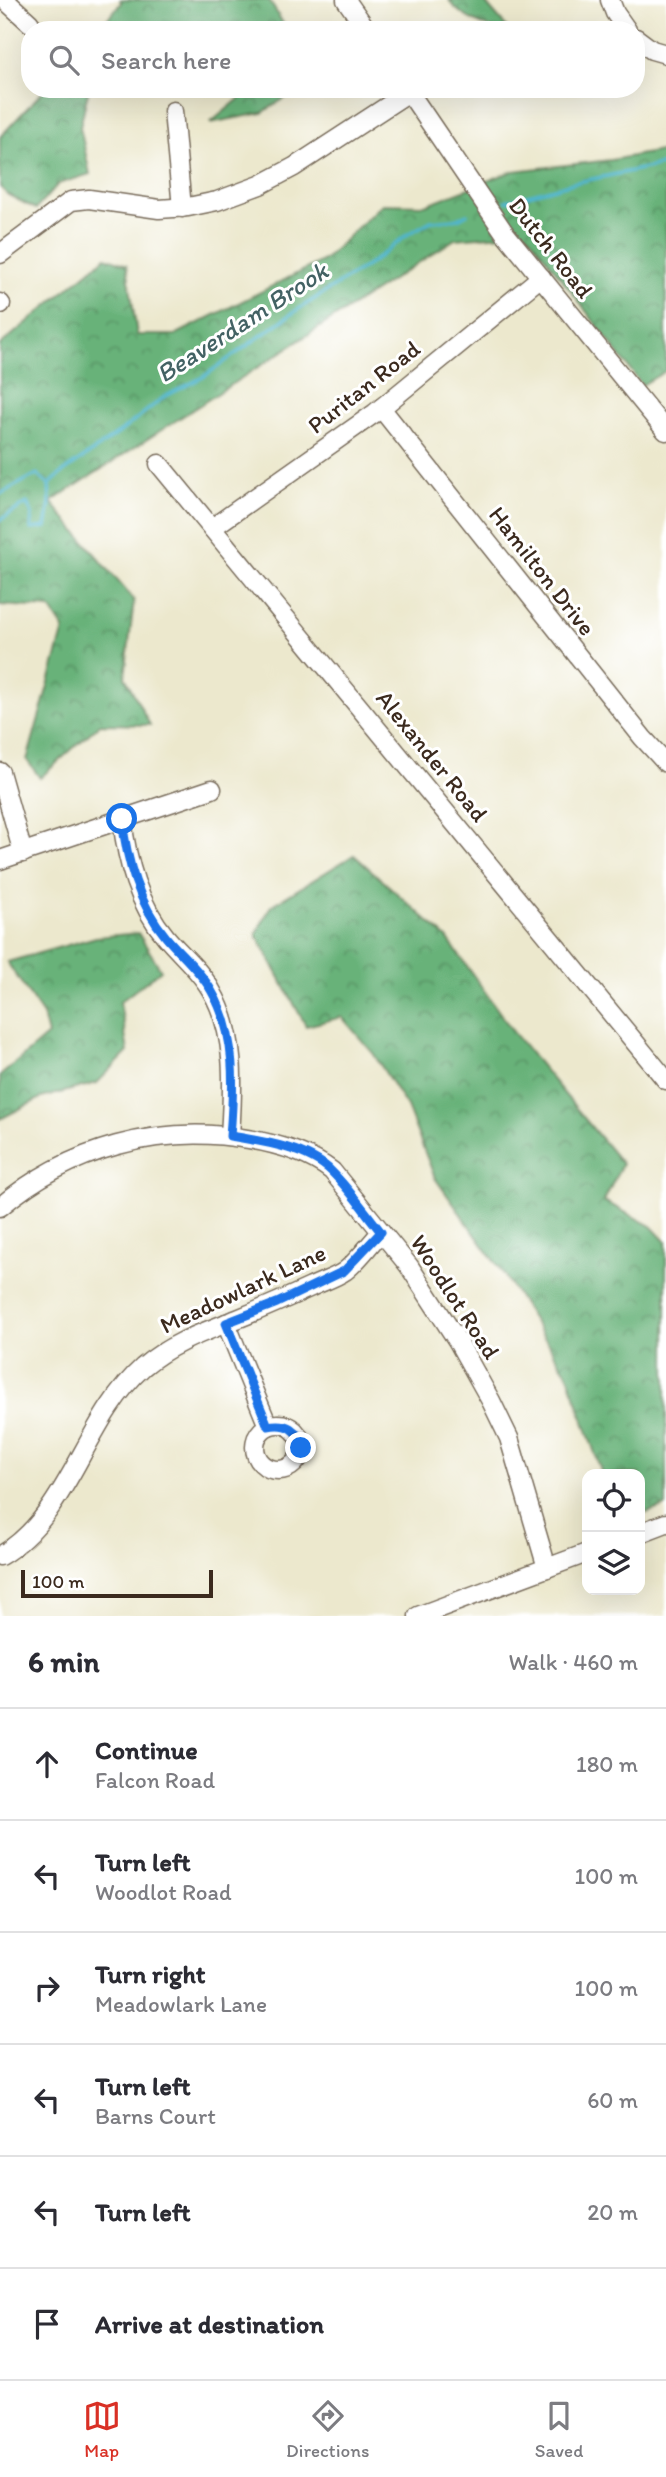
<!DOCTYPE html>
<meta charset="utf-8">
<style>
:root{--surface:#fff;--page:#f7f7f7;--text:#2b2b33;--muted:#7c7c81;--line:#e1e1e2;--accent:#d93025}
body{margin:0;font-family:Itim,sans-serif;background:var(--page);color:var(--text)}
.controls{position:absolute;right:21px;bottom:21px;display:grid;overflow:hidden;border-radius:14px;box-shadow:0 7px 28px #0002}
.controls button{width:63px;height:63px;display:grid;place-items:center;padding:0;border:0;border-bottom:2px solid var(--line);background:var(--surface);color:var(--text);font:35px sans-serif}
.scale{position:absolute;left:21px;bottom:18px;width:192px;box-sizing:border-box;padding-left:7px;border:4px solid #3b2a1e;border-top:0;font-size:19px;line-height:24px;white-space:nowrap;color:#3b2a1e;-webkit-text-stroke:5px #fff;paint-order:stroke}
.stop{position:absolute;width:21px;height:21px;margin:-16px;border:5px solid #1a73e8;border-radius:50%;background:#fff}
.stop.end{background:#1a73e8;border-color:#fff;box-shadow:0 2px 7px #0008}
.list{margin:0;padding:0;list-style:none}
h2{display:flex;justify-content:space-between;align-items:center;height:91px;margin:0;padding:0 28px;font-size:30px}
h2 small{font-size:23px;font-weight:400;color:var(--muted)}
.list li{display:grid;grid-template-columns:46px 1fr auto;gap:21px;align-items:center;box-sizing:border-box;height:112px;padding:0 28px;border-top:2px solid var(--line)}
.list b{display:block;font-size:26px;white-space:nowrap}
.list p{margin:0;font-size:23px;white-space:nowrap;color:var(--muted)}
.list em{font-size:23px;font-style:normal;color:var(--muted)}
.icon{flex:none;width:38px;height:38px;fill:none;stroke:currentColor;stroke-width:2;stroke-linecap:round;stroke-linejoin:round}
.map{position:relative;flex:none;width:666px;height:1616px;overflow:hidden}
.search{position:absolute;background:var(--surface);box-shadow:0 7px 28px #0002;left:21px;right:21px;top:21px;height:77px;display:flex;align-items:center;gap:18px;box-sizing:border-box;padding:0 24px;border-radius:28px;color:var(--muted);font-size:26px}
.sheet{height:763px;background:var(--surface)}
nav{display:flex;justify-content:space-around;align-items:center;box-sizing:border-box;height:98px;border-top:2px solid var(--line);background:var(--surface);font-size:19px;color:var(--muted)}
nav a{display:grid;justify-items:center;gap:4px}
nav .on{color:var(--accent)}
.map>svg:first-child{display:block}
.forest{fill:url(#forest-crowns);stroke:#526e4c;stroke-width:2}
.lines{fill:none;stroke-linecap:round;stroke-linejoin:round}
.stream{stroke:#4fb5ce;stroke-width:3.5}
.minor-casing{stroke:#796c5b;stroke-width:21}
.minor{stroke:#fff;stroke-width:18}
.route{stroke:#1a73e8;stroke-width:9}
.labels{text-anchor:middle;stroke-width:6;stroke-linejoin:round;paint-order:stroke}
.street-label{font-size:24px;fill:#3b2a1e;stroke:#fff}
.water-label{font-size:26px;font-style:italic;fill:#436264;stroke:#fff}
</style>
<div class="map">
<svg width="666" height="1616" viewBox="0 0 666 1616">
<defs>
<pattern id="forest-crowns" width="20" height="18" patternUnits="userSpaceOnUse" patternTransform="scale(1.75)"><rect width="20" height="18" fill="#68b279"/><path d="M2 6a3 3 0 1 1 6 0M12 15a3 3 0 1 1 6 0" fill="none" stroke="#579163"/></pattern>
</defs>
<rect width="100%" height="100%" fill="#fff"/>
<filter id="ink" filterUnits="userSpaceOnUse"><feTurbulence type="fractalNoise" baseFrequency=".0143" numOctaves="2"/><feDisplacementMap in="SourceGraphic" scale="14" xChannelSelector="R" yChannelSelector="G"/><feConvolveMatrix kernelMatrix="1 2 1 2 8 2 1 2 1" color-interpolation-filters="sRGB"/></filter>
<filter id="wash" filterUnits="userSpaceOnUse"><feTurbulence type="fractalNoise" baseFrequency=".00686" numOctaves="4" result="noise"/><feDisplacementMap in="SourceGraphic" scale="28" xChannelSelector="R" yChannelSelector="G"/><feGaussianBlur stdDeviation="1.57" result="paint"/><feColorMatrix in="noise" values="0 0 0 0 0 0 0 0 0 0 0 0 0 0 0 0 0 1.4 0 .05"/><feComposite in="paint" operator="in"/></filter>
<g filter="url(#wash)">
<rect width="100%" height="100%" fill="#ece8cd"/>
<!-- forest -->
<g class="forest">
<path d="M120,0H269L287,30H183L153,25L148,30H98L121,3Z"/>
<path d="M449,0H483L509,30C489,30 460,18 449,0Z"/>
<path d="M45,89H91L88,92L80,127L90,174L58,184L36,209L8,195L0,187V137Z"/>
<path d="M242,89H299L262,113L210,123L239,99Z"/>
<path d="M666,150V371L642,385L527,233L455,239L51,502L134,600L125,677L150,725L100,724L40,778L27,760L64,629L50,608L0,605V345L106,257L127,265L137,335H175L324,260L382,204L425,205L513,171L611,160Z"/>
<path d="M354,855L447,938L514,1033L622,1164L604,1201L651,1226L666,1242V1506L640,1515V1474H602L568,1375L505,1276L435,1178L407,1107L373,1053L342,1017L306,1026L256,934L271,906Z"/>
<path d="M138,933L161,970L120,1002L128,1052L97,1083L41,1098L0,1119V1076L48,1035L43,1015L7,962L96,937Z"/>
</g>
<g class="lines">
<!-- stream -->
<g class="stream">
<path d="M506,201L573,183L666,164"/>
<path d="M49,485L62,473L120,432L164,397L203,377L297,310L371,263L408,234L431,221L458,219L467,214"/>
<path d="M0,494L37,474L49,485L50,502L46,527L31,529L32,514L27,503L0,520"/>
</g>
</g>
</g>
<g filter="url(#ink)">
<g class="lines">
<defs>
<g id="minor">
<path d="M5,0L30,23"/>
<path d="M346,0L367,30"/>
<path d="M610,0L615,13L627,30"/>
<path d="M636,38L652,50L666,54"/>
<path d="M407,89L504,232L666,431"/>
<path d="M173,111L182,208"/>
<path d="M0,254L71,201L89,199L159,209L188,207L217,201L260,185L294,167L409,92"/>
<path d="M0,303L1,304"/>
<path d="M381,408L643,738L666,763"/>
<path d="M159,464L666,1080"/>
<path d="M212,528L375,413L541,277"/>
<path d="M0,772L23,853"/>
<path d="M122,819C127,862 138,904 166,937C181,955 200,970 211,990C237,1034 233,1088 230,1136"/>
<path d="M0,860L212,789"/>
<path d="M0,1207C69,1148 159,1124 248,1139C278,1144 309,1153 332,1171L409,1266L457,1340L491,1401L509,1438L547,1568"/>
<path d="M226,1323L268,1426"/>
<circle cx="278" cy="1447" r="23"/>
<path d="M640,1533L666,1523"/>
<path d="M0,1556C71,1514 83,1421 143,1367C171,1343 204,1332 237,1319C262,1309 287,1298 311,1287C321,1282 335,1278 345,1271C358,1261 370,1244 381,1232"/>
<path d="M418,1616L587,1553"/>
</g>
</defs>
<!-- minor casing -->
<use href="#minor" class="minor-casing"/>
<!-- minor -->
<use href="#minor" class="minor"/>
</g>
</g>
<g class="lines" filter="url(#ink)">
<!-- route -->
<path class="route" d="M122,819C127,862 138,903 166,937C181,955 200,970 211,990C237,1034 234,1088 230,1136C261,1141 309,1148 332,1172C350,1190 365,1212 381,1232L344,1271L277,1303L226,1323L268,1426C286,1422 299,1429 301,1448"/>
</g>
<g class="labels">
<!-- street labels -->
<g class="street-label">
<text transform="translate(551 248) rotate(52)" y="8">Dutch Road</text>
<text transform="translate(364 387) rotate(-38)" y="8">Puritan Road</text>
<text transform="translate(542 571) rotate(52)" y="8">Hamilton Drive</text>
<text transform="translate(432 756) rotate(51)" y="8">Alexander Road</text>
<text transform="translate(243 1289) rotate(-25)" y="8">Meadowlark Lane</text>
<text transform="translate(455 1297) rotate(57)" y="8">Woodlot Road</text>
</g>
<!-- water labels -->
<g class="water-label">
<text transform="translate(242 322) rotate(-33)" y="9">Beaverdam Brook</text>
</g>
</g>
</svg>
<div class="controls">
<button><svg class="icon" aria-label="locate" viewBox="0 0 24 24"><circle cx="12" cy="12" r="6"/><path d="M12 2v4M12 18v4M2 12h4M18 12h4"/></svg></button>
<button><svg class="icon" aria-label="layers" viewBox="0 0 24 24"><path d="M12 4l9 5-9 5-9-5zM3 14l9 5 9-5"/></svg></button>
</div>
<div class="scale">100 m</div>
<div class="stop" style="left:122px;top:819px"></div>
<div class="stop end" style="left:301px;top:1448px"></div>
<div class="search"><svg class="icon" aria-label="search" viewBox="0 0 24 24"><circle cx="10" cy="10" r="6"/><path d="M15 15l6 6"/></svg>Search here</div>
</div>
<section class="sheet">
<h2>6 min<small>Walk · 460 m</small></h2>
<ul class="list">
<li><svg class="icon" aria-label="ahead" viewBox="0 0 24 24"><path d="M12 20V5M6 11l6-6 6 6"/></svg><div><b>Continue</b><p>Falcon Road</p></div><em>180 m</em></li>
<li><svg class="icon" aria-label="left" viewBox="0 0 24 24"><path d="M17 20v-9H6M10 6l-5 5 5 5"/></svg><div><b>Turn left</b><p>Woodlot Road</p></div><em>100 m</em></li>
<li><svg class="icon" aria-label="right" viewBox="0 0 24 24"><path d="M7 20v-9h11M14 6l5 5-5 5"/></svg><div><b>Turn right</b><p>Meadowlark Lane</p></div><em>100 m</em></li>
<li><svg class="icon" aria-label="left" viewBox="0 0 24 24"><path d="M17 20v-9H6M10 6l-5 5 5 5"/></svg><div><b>Turn left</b><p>Barns Court</p></div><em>60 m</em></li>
<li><svg class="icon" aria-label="left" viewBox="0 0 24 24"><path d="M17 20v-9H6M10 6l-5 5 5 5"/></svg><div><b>Turn left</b></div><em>20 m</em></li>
<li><svg class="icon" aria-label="arrive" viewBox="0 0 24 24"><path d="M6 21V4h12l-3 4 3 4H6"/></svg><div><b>Arrive at destination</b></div></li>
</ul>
</section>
<nav>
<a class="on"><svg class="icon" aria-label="map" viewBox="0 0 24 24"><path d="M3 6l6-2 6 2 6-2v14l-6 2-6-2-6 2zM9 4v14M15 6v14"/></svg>Map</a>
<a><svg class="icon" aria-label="directions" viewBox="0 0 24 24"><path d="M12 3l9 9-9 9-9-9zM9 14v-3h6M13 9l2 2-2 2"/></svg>Directions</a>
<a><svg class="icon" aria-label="saved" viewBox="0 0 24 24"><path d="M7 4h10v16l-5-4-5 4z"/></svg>Saved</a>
</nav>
